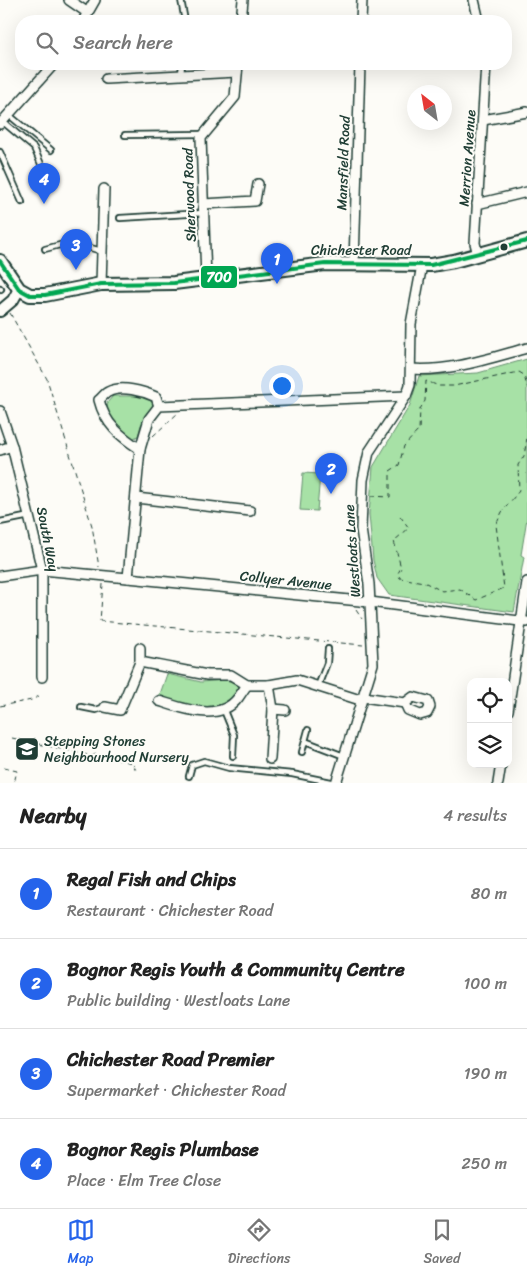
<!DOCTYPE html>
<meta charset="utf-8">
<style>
:root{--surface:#fff;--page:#f6f6f6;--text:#222;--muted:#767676;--line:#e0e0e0;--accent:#2563eb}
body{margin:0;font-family:Sriracha,sans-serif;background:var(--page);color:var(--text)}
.controls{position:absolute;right:15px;bottom:15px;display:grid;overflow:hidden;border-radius:10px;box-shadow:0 5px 20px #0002}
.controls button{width:45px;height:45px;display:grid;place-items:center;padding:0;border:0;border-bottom:1px solid var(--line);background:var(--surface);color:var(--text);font:25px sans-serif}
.compass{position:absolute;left:407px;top:85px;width:45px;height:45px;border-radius:50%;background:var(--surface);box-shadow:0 5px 20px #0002;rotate:329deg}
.you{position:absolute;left:281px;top:385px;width:18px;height:18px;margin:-12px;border:4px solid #fff;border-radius:50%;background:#1a73e8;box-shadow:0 0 0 8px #1a73e833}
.badge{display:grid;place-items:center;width:32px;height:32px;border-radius:50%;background:var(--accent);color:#fff;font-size:16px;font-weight:700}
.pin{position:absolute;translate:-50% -41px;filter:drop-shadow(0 1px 2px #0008)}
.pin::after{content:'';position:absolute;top:26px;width:18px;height:15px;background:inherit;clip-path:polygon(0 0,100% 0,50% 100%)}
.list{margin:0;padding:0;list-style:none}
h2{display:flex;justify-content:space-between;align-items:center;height:65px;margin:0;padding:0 20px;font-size:21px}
h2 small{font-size:16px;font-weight:400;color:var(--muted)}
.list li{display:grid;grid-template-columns:32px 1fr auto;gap:15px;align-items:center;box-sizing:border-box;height:90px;padding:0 20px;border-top:1px solid var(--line)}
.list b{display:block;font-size:19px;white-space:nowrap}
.list p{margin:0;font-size:16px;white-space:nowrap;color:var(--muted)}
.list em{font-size:16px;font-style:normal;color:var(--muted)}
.icon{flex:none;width:28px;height:28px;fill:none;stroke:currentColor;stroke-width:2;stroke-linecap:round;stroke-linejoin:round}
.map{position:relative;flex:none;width:527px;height:783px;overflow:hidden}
.search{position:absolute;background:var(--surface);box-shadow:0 5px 20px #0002;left:15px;right:15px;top:15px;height:55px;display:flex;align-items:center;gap:12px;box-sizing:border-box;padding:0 18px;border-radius:20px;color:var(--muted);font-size:19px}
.sheet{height:425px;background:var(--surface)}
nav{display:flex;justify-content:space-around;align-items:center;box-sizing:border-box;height:70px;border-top:1px solid var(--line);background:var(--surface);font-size:14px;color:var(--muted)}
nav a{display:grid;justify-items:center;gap:2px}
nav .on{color:var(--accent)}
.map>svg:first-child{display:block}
.green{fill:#a7e1a6;stroke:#638f6d}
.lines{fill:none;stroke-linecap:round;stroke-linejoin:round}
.service-casing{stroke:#1f3d34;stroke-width:8}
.minor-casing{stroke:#1f3d34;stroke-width:12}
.tertiary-casing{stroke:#1f3d34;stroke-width:14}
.secondary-casing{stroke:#1f3d34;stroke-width:16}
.path{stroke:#1f3d34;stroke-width:1;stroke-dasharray:5 4;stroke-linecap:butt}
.service{stroke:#fdfcf7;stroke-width:4.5}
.minor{stroke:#fdfcf7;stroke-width:9}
.tertiary{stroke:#fdfcf7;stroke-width:10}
.secondary{stroke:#fdfcf7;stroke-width:12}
.bus-1-casing{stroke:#fdfcf7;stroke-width:8}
.bus-1{stroke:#00a651;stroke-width:4}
.bus-dot{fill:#1f3d34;stroke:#fdfcf7;stroke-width:2}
.labels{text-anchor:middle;stroke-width:4;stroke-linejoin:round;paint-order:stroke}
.street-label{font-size:14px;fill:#1f3d34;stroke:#fdfcf7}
.poi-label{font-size:14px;fill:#1f3d34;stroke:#fdfcf7;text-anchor:start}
.line-badge{stroke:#fdfcf7;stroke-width:2}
.badge-label{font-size:14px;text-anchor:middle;font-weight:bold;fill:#fff}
</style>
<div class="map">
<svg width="527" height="783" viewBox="0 0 527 783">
<rect width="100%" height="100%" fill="#fdfcf7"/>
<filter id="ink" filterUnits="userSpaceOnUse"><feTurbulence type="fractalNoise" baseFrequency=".02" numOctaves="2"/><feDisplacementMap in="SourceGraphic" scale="10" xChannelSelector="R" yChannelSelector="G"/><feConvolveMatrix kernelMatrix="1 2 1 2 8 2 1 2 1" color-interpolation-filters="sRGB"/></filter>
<g filter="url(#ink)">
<!-- green -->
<g class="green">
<path d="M527,359V518L521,555L524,557L514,612L389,595L377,578L373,560L369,514L373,467L410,405L419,376L478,373Z"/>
<path d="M113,396H147L154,405L141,425L138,436L132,439C117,432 108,419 107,403Z"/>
<path d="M303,473L320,474L317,511L300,510Z"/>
<path d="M167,674L201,682L226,680L238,684L239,689C236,695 231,700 225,703C201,714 182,704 159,697Z"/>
</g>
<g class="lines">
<defs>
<g id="service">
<path d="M181,0L185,21"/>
<path d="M181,75L182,64"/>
<path d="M9,115L51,150"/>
<path d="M2,121L34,148L44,171"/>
<path d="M125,135L203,134"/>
<path d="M0,152L22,202"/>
<path d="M120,218L204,213"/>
<path d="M45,249L71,242L101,251"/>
<path d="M0,288L1,289"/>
<path d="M0,522L30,516"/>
<path d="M318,686L327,663L328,649"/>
<path d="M81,707L96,710L105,707"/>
<path d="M223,708L234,735L233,756"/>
<path d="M305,741L308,730"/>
<path d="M302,752L305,741L344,756"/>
<path d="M189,776L192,765L204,761L229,768L292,774L336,783"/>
</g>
<g id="minor">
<path d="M69,0L88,13"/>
<path d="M474,0L479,21"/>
<path d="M83,21L95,0"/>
<path d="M241,21L243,0"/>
<path d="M361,21L362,0"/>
<path d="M106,79L237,72"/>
<path d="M483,120L527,112"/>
<path d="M0,124L54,64"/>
<path d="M203,204L255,201L258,184"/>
<path d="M477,204L527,192"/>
<path d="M478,255L475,243L486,64"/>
<path d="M354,263L360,64"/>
<path d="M206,279L201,138L235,97L238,64"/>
<path d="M101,284L104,189"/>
<path d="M411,369C450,372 490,358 527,348"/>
<path d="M0,411L12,446L42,570V677"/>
<path d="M140,449C120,436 105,424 99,400C102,398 105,393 108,392C121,385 143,391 156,397L159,406"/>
<path d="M0,450L12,446"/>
<path d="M136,498L250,511"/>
<path d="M0,576L42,570L128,578L370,602L527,622"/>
<path d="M128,578L140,449L149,419L159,406L406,396"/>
<path d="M140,648V662"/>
<path d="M269,685L273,709L270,759"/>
<path d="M413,697L428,701L430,707L427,713L420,715L408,710L405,703Z"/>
<path d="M159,701C182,708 219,723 238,698C241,694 244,689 247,685"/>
<path d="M105,707L120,710L140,662L207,675H231L247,685H269L297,680L357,699L363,697L405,703"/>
<path d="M273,709L285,710"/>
<path d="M508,711L527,582"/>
<path d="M336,783L373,664L369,584L361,529L363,480L369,452L406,396L410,385L411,324L422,265"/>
<path d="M498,783L501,764"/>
</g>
<path id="tertiary" d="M0,311L13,300L19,289"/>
<path id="secondary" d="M0,261L19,289L30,295H45L101,284L174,283L325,264L431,265L454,261L527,241"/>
</defs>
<!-- service casing -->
<use href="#service" class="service-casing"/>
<!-- minor casing -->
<use href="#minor" class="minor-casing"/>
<!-- tertiary casing -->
<use href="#tertiary" class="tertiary-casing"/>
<!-- secondary casing -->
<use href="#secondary" class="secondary-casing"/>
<!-- path -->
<g class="path">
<path d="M10,313L47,379L92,526L99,567"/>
<path d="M153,436L178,413"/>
<path d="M371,496L390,497V471L399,465L404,446L419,430L420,409L425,401L426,381L439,386H454L519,372L524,375L527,387"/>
<path d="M400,516L409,528L394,541L401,568L398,573L400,578L424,582L442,591L460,589L476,600L504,588L496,525L502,512L519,491L518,465L524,456L527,438"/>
<path d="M103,584L100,621L363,645"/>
<path d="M355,591L360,585"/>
<path d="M356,610L362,619"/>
<path d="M0,706L32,700L39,696"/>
<path d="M12,738L92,756L96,754L132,763L136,770"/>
<path d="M4,768L17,771L14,783"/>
</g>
<!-- service -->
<use href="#service" class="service"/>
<!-- minor -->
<use href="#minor" class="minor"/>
<!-- tertiary -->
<use href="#tertiary" class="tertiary"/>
<!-- secondary -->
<use href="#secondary" class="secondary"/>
<defs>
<path id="bus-1" d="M0,261L19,289L30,295H45L101,284L174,283L325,264L431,265L527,241"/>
</defs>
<!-- bus-1 casing -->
<use href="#bus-1" class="bus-1-casing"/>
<!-- bus-1 -->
<use href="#bus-1" class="bus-1"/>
</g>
</g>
<!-- icons -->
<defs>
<symbol id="school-square" viewBox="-11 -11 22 22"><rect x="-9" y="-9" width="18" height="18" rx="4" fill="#1f3d34" stroke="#fdfcf7"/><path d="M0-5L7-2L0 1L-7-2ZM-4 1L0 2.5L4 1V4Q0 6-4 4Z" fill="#fff"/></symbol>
</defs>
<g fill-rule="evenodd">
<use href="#school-square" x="13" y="735" width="28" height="28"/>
</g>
<!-- markers -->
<circle class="bus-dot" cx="504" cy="247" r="4.5"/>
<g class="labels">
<!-- street labels -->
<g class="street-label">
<text transform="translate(467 158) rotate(-86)" y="5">Merrion Avenue</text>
<text transform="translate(343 163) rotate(-88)" y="5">Mansfield Road</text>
<text transform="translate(189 195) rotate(-92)" y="5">Sherwood Road</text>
<text x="361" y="255">Chichester Road</text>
<text transform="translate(48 539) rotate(79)" y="5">South Way</text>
<text transform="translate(352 551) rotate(-94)" y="5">Westloats Lane</text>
<text transform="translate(286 580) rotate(6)" y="5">Collyer Avenue</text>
</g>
<!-- poi labels -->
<g class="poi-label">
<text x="44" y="746">Stepping Stones<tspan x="44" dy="16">Neighbourhood Nursery</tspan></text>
</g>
</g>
<rect class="line-badge" x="200" y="265" width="38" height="24" rx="5" fill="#00a651"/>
<g class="badge-label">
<text x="219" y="282">700</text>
</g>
</svg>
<div class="controls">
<button><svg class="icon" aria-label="locate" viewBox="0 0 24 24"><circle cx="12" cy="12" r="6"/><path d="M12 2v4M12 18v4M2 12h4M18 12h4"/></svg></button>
<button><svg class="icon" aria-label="layers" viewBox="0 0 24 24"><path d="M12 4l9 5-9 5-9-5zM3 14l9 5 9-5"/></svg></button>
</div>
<svg class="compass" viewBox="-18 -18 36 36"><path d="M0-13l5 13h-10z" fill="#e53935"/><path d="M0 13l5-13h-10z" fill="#767676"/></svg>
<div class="you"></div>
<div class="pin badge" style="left:277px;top:284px">1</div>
<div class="pin badge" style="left:331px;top:494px">2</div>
<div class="pin badge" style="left:76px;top:270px">3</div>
<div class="pin badge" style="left:44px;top:204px">4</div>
<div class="search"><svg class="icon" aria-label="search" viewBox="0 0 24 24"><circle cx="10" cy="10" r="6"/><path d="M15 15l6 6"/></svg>Search here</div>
</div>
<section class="sheet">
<h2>Nearby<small>4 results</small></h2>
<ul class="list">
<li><span class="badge">1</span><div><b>Regal Fish and Chips</b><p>Restaurant · Chichester Road</p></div><em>80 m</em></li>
<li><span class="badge">2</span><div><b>Bognor Regis Youth &amp; Community Centre</b><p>Public building · Westloats Lane</p></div><em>100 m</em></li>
<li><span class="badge">3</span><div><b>Chichester Road Premier</b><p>Supermarket · Chichester Road</p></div><em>190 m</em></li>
<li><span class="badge">4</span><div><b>Bognor Regis Plumbase</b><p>Place · Elm Tree Close</p></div><em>250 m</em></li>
</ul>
</section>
<nav>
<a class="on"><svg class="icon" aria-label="map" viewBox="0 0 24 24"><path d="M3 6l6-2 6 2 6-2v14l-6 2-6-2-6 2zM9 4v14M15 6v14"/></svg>Map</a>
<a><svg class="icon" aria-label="directions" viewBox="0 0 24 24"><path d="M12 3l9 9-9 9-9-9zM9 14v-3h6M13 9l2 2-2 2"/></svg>Directions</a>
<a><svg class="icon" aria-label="saved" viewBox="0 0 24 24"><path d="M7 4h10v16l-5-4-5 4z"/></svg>Saved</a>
</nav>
